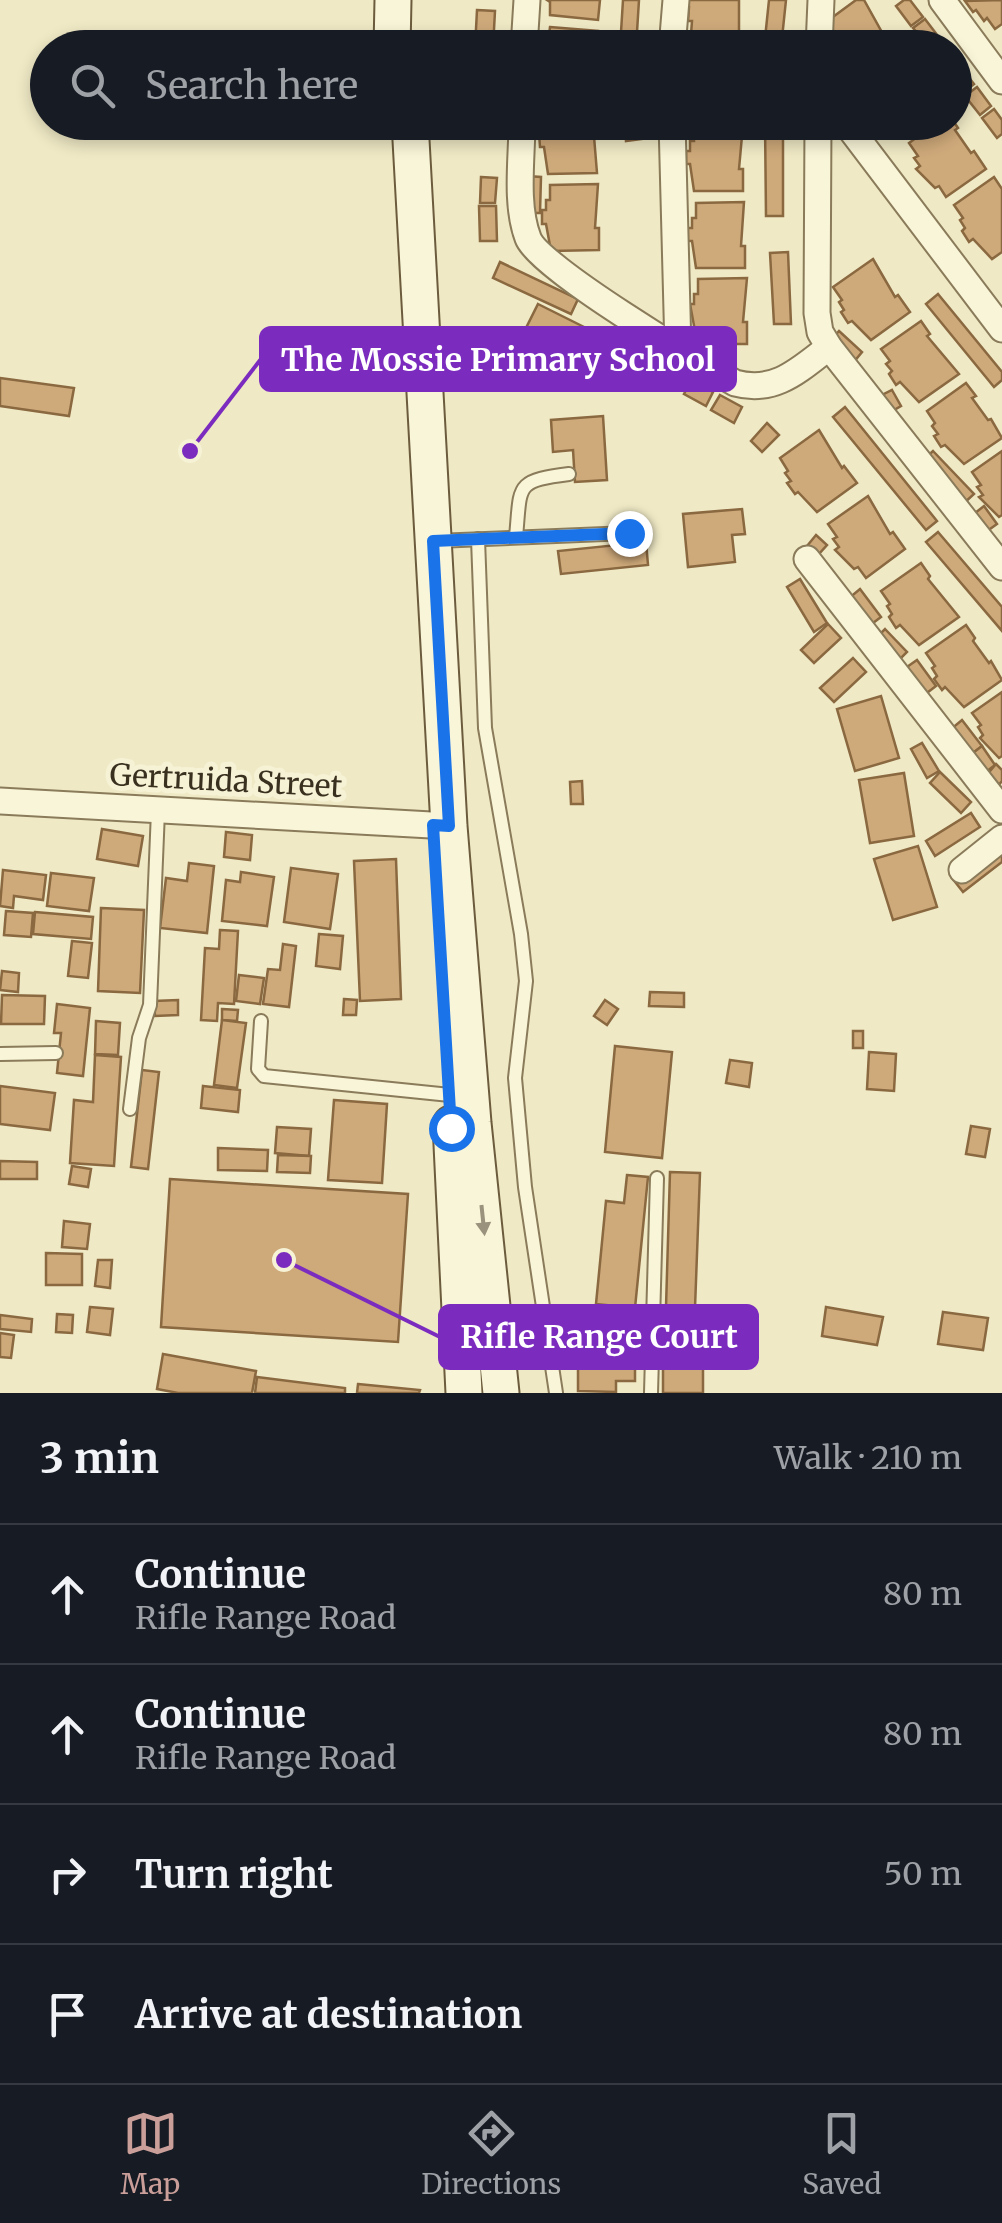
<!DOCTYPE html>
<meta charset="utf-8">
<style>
:root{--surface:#171b24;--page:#20242c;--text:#f1f3f6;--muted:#9ea1a6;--line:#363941;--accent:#ca9f9a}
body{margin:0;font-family:Merriweather,serif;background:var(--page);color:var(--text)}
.stop{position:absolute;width:30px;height:30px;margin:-22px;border:8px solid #1a73e8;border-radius:50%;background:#fff}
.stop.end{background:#1a73e8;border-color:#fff;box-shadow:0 2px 10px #0008}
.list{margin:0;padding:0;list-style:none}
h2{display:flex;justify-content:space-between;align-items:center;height:130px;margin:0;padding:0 40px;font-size:42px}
h2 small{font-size:32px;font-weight:400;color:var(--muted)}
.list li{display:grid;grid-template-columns:65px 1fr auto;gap:30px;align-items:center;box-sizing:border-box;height:140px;padding:0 40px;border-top:2px solid var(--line)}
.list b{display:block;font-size:38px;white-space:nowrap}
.list p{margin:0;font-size:32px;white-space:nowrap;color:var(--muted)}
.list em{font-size:32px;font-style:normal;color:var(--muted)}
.icon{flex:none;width:55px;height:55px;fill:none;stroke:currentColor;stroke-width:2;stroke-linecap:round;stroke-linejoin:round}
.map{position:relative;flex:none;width:1002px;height:1393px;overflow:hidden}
.search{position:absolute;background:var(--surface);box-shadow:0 5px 15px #0003;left:30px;right:30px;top:30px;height:110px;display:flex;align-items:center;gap:25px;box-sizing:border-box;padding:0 35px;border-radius:55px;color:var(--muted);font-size:38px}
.sheet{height:690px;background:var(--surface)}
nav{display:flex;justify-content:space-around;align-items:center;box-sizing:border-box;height:140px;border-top:2px solid var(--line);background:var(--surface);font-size:28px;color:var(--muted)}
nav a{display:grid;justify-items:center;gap:5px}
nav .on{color:var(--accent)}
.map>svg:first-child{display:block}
.building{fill:#cea97a;stroke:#8a6840;stroke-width:2.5}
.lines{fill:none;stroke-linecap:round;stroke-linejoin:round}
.service-casing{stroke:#8a7b5a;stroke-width:16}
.minor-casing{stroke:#8a7b5a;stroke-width:29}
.secondary-casing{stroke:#6c5c3d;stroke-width:39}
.service{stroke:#f9f5d8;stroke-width:12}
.minor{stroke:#f9f5d8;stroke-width:25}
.secondary{stroke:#f9f5d8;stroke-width:35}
.oneway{fill:#9a927c}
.route{stroke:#1a73e8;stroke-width:12}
.labels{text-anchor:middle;stroke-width:10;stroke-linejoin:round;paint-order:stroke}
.street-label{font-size:30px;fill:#3a301f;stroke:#f6f2d5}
.leader{fill:none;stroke:#7b2cbf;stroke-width:4}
.callout-dot{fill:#7b2cbf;stroke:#f6f2d5;stroke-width:4}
.callout{fill:#7b2cbf;stroke:#7b2cbf;stroke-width:4}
.callout-label{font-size:32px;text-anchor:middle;font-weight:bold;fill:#fff}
</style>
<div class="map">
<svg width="1002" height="1393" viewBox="0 0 1002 1393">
<rect width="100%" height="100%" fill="#efe9c5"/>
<!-- building -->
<g class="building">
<path d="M547,0H600L598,20L550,15V2Z"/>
<path d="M623,0H639L636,48H620Z"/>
<path d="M685,0H739V39L691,34L692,21H688L689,7L685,6Z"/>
<path d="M769,0H786L781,48H764Z"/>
<path d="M856,0H864L883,34L887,32L897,48H832L822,25Z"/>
<path d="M904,0H910L923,17L911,26L896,6Z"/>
<path d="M1002,0V24L995,29L987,18L984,21L976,10L973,12L965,1Z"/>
<path d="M477,10L495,11L493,48H475Z"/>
<path d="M925,19L941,40L931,48L913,28Z"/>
<path d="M550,27L598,31L596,48H544V41L548,42Z"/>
<path d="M959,65L974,84L963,93L954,82V69Z"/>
<path d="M977,87L991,106L980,115L965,96Z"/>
<path d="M994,109L1002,120V134L997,138L982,118Z"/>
<path d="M596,122L593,124L597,173L548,174L544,147H540L539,133H544V123Z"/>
<path d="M625,122H640L642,139L626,141Z"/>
<path d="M765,122H783V216H766Z"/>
<path d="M886,122H920L901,136L893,125L890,127Z"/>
<path d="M938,122H954L958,128L955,130L971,153L974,151L986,169L946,197L939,186L935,188L916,169L920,166L914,158L918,156L909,143Z"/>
<path d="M694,125H743L739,169H743V191H694L690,164H686V151H690V141H694Z"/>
<path d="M527,176L541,177L540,213H525Z"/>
<path d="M481,177L497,178L495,203H480Z"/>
<path d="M994,177L1002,189V252L992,259L973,239L969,242L962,231L965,228L960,220L963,218L954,205Z"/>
<path d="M598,184L595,228H599V250L551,251L546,224H542V210H546V200H550V185Z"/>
<path d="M744,202L741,246H745V268H696L692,241H687V228H692V218H696V203Z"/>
<path d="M479,206H496L497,241H480Z"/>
<path d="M788,252L791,324H774L770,253Z"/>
<path d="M873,259L895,297L898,295L910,312L871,340L852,321L848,323L841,312L844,310L839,302L842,300L833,287Z"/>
<path d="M500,262L578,299L571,314L493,278Z"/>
<path d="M747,278L743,322H747V344H699V331H695L690,304H694V294H698V279Z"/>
<path d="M938,294L1002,372V380L994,387L926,304Z"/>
<path d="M538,304L586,328L571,358L523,334Z"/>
<path d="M921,321L930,334L927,336L959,374L919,402L900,382L896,385L889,374L892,371L886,364L890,361L881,349Z"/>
<path d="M839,331L862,352L853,363L830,341Z"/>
<path d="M0,378L74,388L69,416L0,406Z"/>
<path d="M691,381L713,392L706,406L684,394Z"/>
<path d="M966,383L976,396L972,398L988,420L991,419L1002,438L964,464L945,445L941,447L934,436L938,434L932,426L935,423L927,411Z"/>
<path d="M892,390L901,406L887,414L878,397Z"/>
<path d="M720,395L742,407L734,423L711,410Z"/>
<path d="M845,407L937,521L926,530L833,417Z"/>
<path d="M603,416L607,480L575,482L573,450L553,452L551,420Z"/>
<path d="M767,423L779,435L762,452L751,441Z"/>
<path d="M819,430L842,468L844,466L857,483L817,512L798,492L795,494L787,483L791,481L785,473L788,471L780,458Z"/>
<path d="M933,451L974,494L962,505L921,462Z"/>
<path d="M1002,451V515L999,517L979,497L983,495L977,487L981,485L972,472Z"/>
<path d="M868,496L890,534L893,532L905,549L866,578L858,567L854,569L835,550L839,547L833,539L837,537L828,524Z"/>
<path d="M984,506L997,524L983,534L970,517Z"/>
<path d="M742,509L745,534L732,535L735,562L688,567L683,514Z"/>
<path d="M938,532L1002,607V631L926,542Z"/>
<path d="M816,535L827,545L818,555L807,546Z"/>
<path d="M646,542L648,565L561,574L558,551Z"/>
<path d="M921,563L930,576L928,579L959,617L919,645L900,625L896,628L889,617L892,614L887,606L890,604L881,591Z"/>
<path d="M800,579L827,623L814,632L787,587Z"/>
<path d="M860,589L881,617L869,626L848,599Z"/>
<path d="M828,624L841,638L814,663L801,650Z"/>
<path d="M966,625L975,638L973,641L989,663L991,661L1002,680L964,707L945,687L942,690L934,679L937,676L932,668L935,666L926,653Z"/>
<path d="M885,629L907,652L898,661L876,638Z"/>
<path d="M853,658L866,672L834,702L820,688Z"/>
<path d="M917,660L936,686L923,696L904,669Z"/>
<path d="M1002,692V756L999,758L980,738L983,735L978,727L981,725L972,713Z"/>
<path d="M881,696L899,758L855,771L837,709Z"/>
<path d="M962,720L982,746L969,756L950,730Z"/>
<path d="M922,743L939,771L927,778L911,749Z"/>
<path d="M982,746L995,765L982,775L969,756Z"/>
<path d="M996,764L1002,770V781L997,787L985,777Z"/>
<path d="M940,772L971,802L961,813L930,783Z"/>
<path d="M904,773L914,836L870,843L859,780Z"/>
<path d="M582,781L583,804H571L570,782Z"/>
<path d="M971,813L980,827L935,856L926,841Z"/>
<path d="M102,829L143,836L138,866L97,859Z"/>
<path d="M226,832L252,835L250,860L224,857Z"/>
<path d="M1002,840V862L963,892L952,878Z"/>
<path d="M918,846L937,907L893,920L874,859Z"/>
<path d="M396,859L401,999L360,1001L354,861Z"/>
<path d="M189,863L214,866L207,933L160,928L166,878L187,881Z"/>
<path d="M291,868L338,874L330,929L284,922Z"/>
<path d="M3,870L46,875L43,900L14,896L13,908L0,906Z"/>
<path d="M241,872L274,877L267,926L222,921L226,880L240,882Z"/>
<path d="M51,873L94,878L89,911L47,906Z"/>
<path d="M101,908L144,910L140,993L98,991Z"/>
<path d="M6,911L33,913L31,937L4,935Z"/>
<path d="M35,912L93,917L91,939L33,934Z"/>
<path d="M220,930L238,931L234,1004L218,1003L217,1021L201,1020L205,948L219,949Z"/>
<path d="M319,934L343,936L340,969L316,966Z"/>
<path d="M72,941L92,943L88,978L68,976Z"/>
<path d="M283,944L296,946L289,1007L263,1004L268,969L280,970Z"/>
<path d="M2,971L19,973L18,992L0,990Z"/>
<path d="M239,975L264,978L260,1004L236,1001Z"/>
<path d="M650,992L684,993V1007L649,1006Z"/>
<path d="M2,995L45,996L44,1024H1Z"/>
<path d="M344,999L357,1000L356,1015H343Z"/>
<path d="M178,1000V1015L155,1016L154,1001Z"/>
<path d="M605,1000L618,1009L607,1025L594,1016Z"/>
<path d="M57,1004L90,1008L83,1076L57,1073L61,1033H54Z"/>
<path d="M222,1009L238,1010L237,1021L222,1020Z"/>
<path d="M222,1020L246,1023L237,1088L214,1085Z"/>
<path d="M96,1021L120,1023L118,1055L95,1054Z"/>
<rect x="853" y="1031" width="10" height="17"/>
<path d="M615,1046L672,1052L662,1158L605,1152Z"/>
<path d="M869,1052L896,1054L894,1091L867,1089Z"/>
<path d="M95,1055L121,1057L114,1166L70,1163L74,1100L93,1102Z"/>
<path d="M730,1060L752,1063L749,1087L726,1083Z"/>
<path d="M142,1070L159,1072L148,1169L131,1167Z"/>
<path d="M0,1086L55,1093L50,1130L0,1124Z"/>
<path d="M203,1086L240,1090L238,1112L201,1108Z"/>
<path d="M334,1100L387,1104L382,1183L328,1180Z"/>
<path d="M971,1126L990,1129L985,1157L966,1154Z"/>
<path d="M277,1127L311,1129L309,1156L275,1153Z"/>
<path d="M218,1148L268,1150L267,1171L218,1170Z"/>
<path d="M278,1155L311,1156L310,1173L277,1172Z"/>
<path d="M0,1161L37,1162V1179H0Z"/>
<path d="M72,1166L91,1169L88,1187L69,1184Z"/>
<path d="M670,1172L700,1173L695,1308L666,1307Z"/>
<path d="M627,1175L648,1177L635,1308L596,1304L606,1201L624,1203Z"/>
<path d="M170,1179L408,1194L398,1342L161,1327Z"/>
<path d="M64,1221L90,1224L87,1249L62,1247Z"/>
<path d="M46,1253L82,1254V1285H46Z"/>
<path d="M98,1260H112L110,1288L95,1286Z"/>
<path d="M90,1307L113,1309L110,1335L87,1332Z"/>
<path d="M826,1307L883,1317L877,1345L822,1336Z"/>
<path d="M943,1312L988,1318L983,1350L938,1344Z"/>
<path d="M57,1314L73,1315L72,1333L56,1332Z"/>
<path d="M0,1315L32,1319L31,1332L0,1329Z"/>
<path d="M0,1333L14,1335L11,1358L0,1357Z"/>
<path d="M163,1354L256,1371L252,1393H178L157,1389Z"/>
<path d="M578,1363L635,1364V1381H616V1392L578,1391Z"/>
<path d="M663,1364L703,1365V1393H663Z"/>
<path d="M257,1377L345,1388V1393H255Z"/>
<path d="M358,1384L420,1390L419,1393H357Z"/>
</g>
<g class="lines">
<defs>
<g id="service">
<path d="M516,537C521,485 514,481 569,474"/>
<path d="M478,539L485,728L521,934L526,981L515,1078L525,1187L556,1393"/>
<path d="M436,541L629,533"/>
<path d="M261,1021L258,1069L264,1076L450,1095"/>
<path d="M0,1054L56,1053"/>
<path d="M130,1109L139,1038L150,1005L158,811"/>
<path d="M651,1393L657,1178"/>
</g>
<g id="minor">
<path d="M942,0L1002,81"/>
<path d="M524,48L527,0"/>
<path d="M672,48L676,0"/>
<path d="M819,48L821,0"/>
<path d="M522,122C522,158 515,204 528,238C538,267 700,363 735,383C775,394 799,370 829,347"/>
<path d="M672,122L678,349"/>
<path d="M818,122L817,313L820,332L829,347L1002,567"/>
<path d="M845,122L1002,329"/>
<path d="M807,559L1002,810"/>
<path d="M0,801L449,826"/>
<path d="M962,870L1002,838"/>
</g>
<g id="secondary">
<path d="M392,48L393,0"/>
<path d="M410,122L449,826L473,1123L501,1393"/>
<path d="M451,1124L464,1393"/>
</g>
</defs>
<!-- service casing -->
<use href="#service" class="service-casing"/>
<!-- minor casing -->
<use href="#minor" class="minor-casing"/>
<!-- secondary casing -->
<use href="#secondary" class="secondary-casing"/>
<!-- service -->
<use href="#service" class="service"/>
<!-- minor -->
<use href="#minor" class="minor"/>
<!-- secondary -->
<use href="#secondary" class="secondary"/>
</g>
<!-- one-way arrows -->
<defs><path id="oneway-solid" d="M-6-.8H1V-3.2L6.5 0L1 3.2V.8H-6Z" transform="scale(2.5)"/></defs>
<use class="oneway" href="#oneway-solid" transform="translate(483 1220) rotate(84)"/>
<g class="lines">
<!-- route -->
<path class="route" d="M451,1128L433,825L449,826L433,541L629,533"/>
</g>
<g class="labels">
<!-- street labels -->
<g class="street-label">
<text transform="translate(226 781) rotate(3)" y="10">Gertruida Street</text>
</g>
</g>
<!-- callouts -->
<path class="leader" d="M190 451L261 359M284 1260L440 1337"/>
<g class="callout-dot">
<circle cx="190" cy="451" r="10"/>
<circle cx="284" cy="1260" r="10"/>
</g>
<g class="callout">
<rect x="261" y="328" width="474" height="62" rx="10"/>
<rect x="440" y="1306" width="317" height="62" rx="10"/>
</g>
<g class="callout-label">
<text x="498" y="371">The Mossie Primary School</text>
<text x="599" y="1348">Rifle Range Court</text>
</g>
</svg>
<div class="stop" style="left:451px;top:1128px"></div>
<div class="stop end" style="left:629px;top:533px"></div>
<div class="search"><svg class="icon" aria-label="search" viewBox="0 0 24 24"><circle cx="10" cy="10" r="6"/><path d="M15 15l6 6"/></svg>Search here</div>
</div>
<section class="sheet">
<h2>3 min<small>Walk · 210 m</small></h2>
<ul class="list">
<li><svg class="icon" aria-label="ahead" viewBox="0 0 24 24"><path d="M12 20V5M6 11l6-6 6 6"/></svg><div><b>Continue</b><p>Rifle Range Road</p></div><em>80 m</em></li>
<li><svg class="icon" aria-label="ahead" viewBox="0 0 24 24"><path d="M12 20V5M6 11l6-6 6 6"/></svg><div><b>Continue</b><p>Rifle Range Road</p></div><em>80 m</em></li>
<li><svg class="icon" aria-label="right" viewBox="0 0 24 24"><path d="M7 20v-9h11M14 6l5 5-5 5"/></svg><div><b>Turn right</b></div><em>50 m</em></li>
<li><svg class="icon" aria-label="arrive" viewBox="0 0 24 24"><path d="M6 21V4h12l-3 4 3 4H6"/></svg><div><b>Arrive at destination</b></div></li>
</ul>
</section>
<nav>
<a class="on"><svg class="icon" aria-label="map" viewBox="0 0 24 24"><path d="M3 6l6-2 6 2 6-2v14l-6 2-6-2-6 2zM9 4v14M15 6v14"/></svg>Map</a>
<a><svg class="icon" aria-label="directions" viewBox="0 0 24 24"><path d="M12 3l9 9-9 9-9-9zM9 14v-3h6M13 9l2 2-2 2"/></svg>Directions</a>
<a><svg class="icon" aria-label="saved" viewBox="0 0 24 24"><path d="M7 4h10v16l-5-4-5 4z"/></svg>Saved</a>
</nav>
